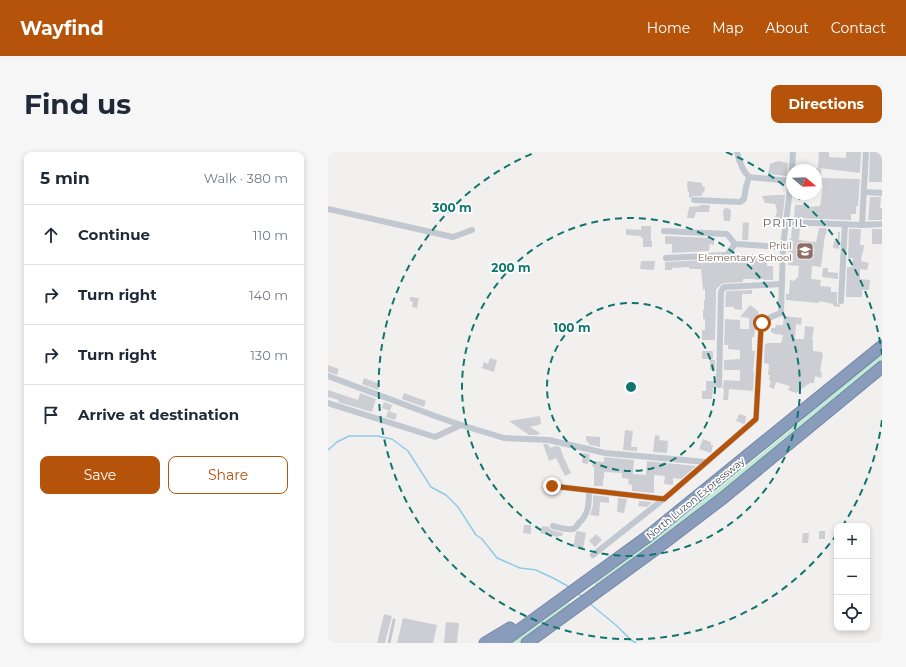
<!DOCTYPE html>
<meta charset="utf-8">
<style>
:root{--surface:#fff;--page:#f6f6f7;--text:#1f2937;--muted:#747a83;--line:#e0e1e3;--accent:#b45309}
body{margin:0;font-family:Montserrat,sans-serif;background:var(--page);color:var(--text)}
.controls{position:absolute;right:12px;bottom:12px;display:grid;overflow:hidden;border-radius:8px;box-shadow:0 2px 6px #0003}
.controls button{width:36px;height:36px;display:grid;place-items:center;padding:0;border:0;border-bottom:1px solid var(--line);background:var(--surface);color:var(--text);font:20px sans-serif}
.compass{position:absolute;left:458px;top:12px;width:36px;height:36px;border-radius:50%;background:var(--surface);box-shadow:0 2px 6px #0003;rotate:109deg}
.stop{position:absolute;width:12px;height:12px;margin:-9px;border:3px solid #b45309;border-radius:50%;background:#fff}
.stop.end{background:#b45309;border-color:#fff;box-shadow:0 1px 4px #0008}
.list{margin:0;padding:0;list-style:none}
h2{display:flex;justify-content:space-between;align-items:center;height:52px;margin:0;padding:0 16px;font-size:17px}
h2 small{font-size:13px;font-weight:400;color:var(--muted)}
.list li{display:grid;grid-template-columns:26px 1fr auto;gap:12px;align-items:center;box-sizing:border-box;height:60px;padding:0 16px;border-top:1px solid var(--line)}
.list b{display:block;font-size:15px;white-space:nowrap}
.list em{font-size:13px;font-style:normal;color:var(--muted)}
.actions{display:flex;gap:8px;padding:12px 16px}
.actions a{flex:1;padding:9px 0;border:1px solid var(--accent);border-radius:8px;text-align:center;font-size:14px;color:var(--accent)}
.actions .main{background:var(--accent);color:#fff}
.icon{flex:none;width:22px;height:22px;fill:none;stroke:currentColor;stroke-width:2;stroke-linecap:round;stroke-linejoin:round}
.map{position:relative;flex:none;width:554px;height:491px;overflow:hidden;border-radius:8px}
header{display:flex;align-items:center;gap:24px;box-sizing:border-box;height:56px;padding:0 20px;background:var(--accent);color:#fff}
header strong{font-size:19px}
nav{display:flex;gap:22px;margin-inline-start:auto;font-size:14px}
.intro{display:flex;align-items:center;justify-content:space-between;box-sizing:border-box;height:96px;padding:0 24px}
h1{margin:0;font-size:28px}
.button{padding:10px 18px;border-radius:8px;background:var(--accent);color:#fff;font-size:14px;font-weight:700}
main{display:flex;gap:24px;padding:0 24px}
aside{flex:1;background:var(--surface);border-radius:8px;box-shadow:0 2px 6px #0003}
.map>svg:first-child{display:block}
.green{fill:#c0ecd6}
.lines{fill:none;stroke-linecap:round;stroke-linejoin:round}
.stream{stroke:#90cbe6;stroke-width:1.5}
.building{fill:#ccced3}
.highway-casing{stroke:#7587a6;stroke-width:13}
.lane{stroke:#c1c8d0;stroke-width:3}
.street{stroke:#c1c8d0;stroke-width:6}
.highway{stroke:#8a9cbb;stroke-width:11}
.route{stroke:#b45309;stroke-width:5}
.ring{fill:none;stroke:#0f766e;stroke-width:2;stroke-dasharray:7 5}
.labels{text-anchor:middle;stroke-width:3.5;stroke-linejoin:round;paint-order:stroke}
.education-label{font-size:10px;fill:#785e54;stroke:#fff;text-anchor:end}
.street-label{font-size:10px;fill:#48505b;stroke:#fff}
.quarter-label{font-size:12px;letter-spacing:1px;fill:#5c5f64;stroke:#fff}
.centre{fill:#0f766e;stroke:#fff;stroke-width:2}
.ring-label{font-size:12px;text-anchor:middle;font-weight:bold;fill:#0f766e;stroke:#fff;stroke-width:3.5;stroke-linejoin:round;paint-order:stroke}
</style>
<header>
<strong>Wayfind</strong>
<nav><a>Home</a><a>Map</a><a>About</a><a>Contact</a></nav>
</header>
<div class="intro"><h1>Find us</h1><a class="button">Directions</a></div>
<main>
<aside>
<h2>5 min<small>Walk · 380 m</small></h2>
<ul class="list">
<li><svg class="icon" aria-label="ahead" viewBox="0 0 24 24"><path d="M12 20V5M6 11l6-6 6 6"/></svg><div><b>Continue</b></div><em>110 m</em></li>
<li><svg class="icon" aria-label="right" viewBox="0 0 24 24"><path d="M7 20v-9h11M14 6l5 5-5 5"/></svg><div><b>Turn right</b></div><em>140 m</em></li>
<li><svg class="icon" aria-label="right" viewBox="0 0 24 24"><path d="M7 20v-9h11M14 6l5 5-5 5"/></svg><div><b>Turn right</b></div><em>130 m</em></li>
<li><svg class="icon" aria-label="arrive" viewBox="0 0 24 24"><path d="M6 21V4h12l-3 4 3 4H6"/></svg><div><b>Arrive at destination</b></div></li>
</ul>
<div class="actions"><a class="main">Save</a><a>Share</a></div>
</aside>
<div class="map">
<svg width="554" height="491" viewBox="0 0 554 491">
<rect width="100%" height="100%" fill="#f2efef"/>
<!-- green -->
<g class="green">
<path d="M554,202V210L359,369L270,436L266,431C366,360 459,280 554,202Z"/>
<path d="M241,450L244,453L193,491H184Z"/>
</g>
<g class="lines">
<!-- stream -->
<g class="stream">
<path d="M0,298L9,290L21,284H49L64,287L80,299L103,335L118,343L130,355L148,383L154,387L169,406L192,416L208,418L227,427L243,436"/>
<path d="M249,440L255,446"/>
<path d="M261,451L289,474L303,488L308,491"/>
</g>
</g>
<!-- building -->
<g class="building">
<path d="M491,0H501V5L518,6V0H533L532,21L490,16Z"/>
<path d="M542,0H554V30H541Z"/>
<path d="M450,9L460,11L459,24L440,22L442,12Z"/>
<path d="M488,16L493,17V26L532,27L530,54H528V62H523V68L466,66L467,53H481L480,55L492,54L495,33L488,34Z"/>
<path d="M360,29L374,31V34L377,35L376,41L374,40V44H366L361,46V40H360L359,32Z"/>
<path d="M448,43H457L454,70H447L445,66L447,65L449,59L447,52L437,51L434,44Z"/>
<path d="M542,45H553L552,56H554V68H540Z"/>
<path d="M372,53H382L381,60H368L366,66H359L361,55L372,54Z"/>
<path d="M397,56L402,57L403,60L402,69H396L395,59Z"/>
<path d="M418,70L421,71L420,88H414L415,71Z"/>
<path d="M313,74H323V89H324V95H315V86H313V84L298,83V77L313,78Z"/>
<path d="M464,75H472L471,88L488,90L491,76H499L498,83H497L493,115L484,114L483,127L493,128L492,134L503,135V140H509V151L512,153V155L505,154V152L491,149V151L458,148V142H461L462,128L466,129L470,125L471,114L460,113L461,87H463Z"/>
<path d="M521,77H533L532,93H536L535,101H534L533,109L541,111L539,118L532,117V127L542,128L541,138H534V145H518L519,115H524L525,106H520Z"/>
<rect x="544" y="77" width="10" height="15"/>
<path d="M510,80H512L511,97L505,96L506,89L510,90Z"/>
<path d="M337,84L386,86V93L382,92L381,99L344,101V92H337Z"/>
<path d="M407,102H425V106H439V114H445V128H436V127L427,128V127H415V130L397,131L393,132L389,137H388V148L387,188H374V178H377V167H375V158H376V148H377V137L375,138L373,117H361V115L344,116V118H337V110L399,107H401L404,103H407Z"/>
<path d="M313,109H327L326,118L312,117Z"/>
<path d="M495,116H500V120L510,121V127L494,125Z"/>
<path d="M424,138V142H414V158L406,157V155H397L398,139Z"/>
<path d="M82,145L91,146L89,156L84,155L85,150L82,149Z"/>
<path d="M422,153L431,160L430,162L433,164L431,166L428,178H427L426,185H424V199H427L425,220H426L425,239L401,237L400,248H395L396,237L394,236L395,233L396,228L412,229V218H396V208L412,207V198L400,197V193H396L397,167L412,168V177H421V166L412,165Z"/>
<path d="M456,164L474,166L473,173L468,172L467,187H476L477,174L486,175L484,188H485V199L494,200V203H495L492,220L494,221L493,226L487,224L486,231H482L468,241L460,238L462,234L448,230L446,237L441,235L443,229L441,228L442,223H440L441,212L436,211L437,192H439V191H453L455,183L447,182L443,180V176H447L448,173H455Z"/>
<rect x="374" y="199" width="11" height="8"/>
<path d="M162,206L169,208L166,220L154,216L156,210L160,212Z"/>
<rect x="382" y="208" width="5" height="10"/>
<path d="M0,213L11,217L9,223L0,220Z"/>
<path d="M36,226L52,232L50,238L34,232Z"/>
<path d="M378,229H387L388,236H385L384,247H374V239H378Z"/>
<path d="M0,238L30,248L32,241L48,247L44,260L10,250L11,248L0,245Z"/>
<path d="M76,241L98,249L96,255L74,247Z"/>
<path d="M56,250L64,253L62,259L54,256Z"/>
<path d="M60,259L69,262L67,268L58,265Z"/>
<path d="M411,262L418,264L417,271L416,272L408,269Z"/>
<path d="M212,264L213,272L202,275L212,281L210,283H201L181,269Z"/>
<path d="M297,278L305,279L303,295H309V299L295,298Z"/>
<path d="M327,283L332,284L331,288L340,289L339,301L325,300Z"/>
<path d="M258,284L272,285V295L262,293L258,288Z"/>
<path d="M375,287L383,290V293H385L383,301L371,297Z"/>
<path d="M215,292H220L222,296L227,294L232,295L236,306L243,321L237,324L228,306L221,309Z"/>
<path d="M255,301L262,302L260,312L254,311Z"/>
<path d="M276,305L306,308L305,322L318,323L319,309L368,314L353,327L345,326V333L336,332L337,324L326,323V341L304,339V333L300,332L301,327L294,326V321L276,320V327H275V334H266V315H264L265,309L276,310Z"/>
<path d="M265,343L281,345V351L272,350L271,364L262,363L265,353Z"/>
<path d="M290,346L299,347L296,361L289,360Z"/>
<path d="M311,349L324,350L319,355L310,354Z"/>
<path d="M196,373H203V382L195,381Z"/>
<path d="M214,374L221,375L222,377L224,378L235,381L234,384H231L230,385L212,381Z"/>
<path d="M250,379L258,381L255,397L245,395L248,380Z"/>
<rect x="491" y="379" width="6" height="8"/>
<path d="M475,381H481L480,391H474Z"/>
<path d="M268,382L274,388L267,395L261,389Z"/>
<path d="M56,462L64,464L57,491H49Z"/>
<path d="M75,466L109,473L105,491H69Z"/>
<path d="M118,470L131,471L129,491H116Z"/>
</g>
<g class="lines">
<defs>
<g id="highway">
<path d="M157,491L182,476"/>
<path d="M173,491L319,385L554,194"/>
<path d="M199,491L328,397L395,346L554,215"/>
</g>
</defs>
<!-- highway casing -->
<use href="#highway" class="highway-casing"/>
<!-- lane -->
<path class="lane" d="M61,491L66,468"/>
<!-- street -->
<g class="street">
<path d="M409,0C411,9 415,19 421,25L463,29"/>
<path d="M536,40L554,41"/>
<path d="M366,48L412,50L416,47L418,35L421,25"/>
<path d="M0,57L125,85L144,78"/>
<path d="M458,70L534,73L554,72"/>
<path d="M534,73L538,0"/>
<path d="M336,79L399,82L407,92L455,95"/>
<path d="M338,106L399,103L407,92"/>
<path d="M513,149L517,72"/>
<path d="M0,224L107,264L133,273L176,286L221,288L277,301L378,310"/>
<path d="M391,233L393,140L395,136L397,135L454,132"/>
<path d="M0,251L107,285L133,273"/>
<path d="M224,334L336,347"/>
<path d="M225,374C230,375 238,378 244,377C247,377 249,374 251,371C261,362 261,351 261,339"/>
<path d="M265,403L342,342L428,267L433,176C436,166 444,165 453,161L455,95L463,29L465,0"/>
</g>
<!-- highway -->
<use href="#highway" class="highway"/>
</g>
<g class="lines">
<!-- route -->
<path class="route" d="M224,334L336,347L428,267L433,176L434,171"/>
</g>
<!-- distance rings -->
<g class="ring">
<circle cx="303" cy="235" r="84"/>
<circle cx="303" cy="235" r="169"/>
<path d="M554 268A253 253 0 0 1 515 373M509 382A253 253 0 1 1 208 0M398 0A253 253 0 0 1 464 40M467 43A253 253 0 0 1 554 202"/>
</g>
<!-- icons -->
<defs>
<symbol id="school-square" viewBox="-11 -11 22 22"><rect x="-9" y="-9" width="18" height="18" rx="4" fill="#8d6e63" stroke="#fff"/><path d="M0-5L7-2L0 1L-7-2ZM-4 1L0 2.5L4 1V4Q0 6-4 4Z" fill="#fff"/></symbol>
</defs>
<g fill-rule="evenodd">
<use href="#school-square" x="467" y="89" width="20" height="20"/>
</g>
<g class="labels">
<!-- education labels -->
<g class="education-label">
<text x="464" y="97">Pritil<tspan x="464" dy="12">Elementary School</tspan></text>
</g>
<!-- street labels -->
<g class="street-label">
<text transform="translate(367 346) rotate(-39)" y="4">North Luzon Expressway</text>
</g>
<!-- quarter labels -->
<g class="quarter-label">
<text x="457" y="75">PRITIL</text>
</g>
</g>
<circle cx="303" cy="235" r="6" class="centre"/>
<g class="ring-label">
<text x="124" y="60">300 m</text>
<text x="183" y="120">200 m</text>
<text x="244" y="180">100 m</text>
</g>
</svg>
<div class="controls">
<button>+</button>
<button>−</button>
<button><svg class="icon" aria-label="locate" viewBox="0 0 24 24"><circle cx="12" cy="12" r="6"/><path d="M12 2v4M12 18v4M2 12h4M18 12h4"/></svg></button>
</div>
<svg class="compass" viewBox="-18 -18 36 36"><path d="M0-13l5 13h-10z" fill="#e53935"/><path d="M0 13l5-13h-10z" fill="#747a83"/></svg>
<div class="stop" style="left:434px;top:171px"></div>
<div class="stop end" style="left:224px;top:334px"></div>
</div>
</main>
